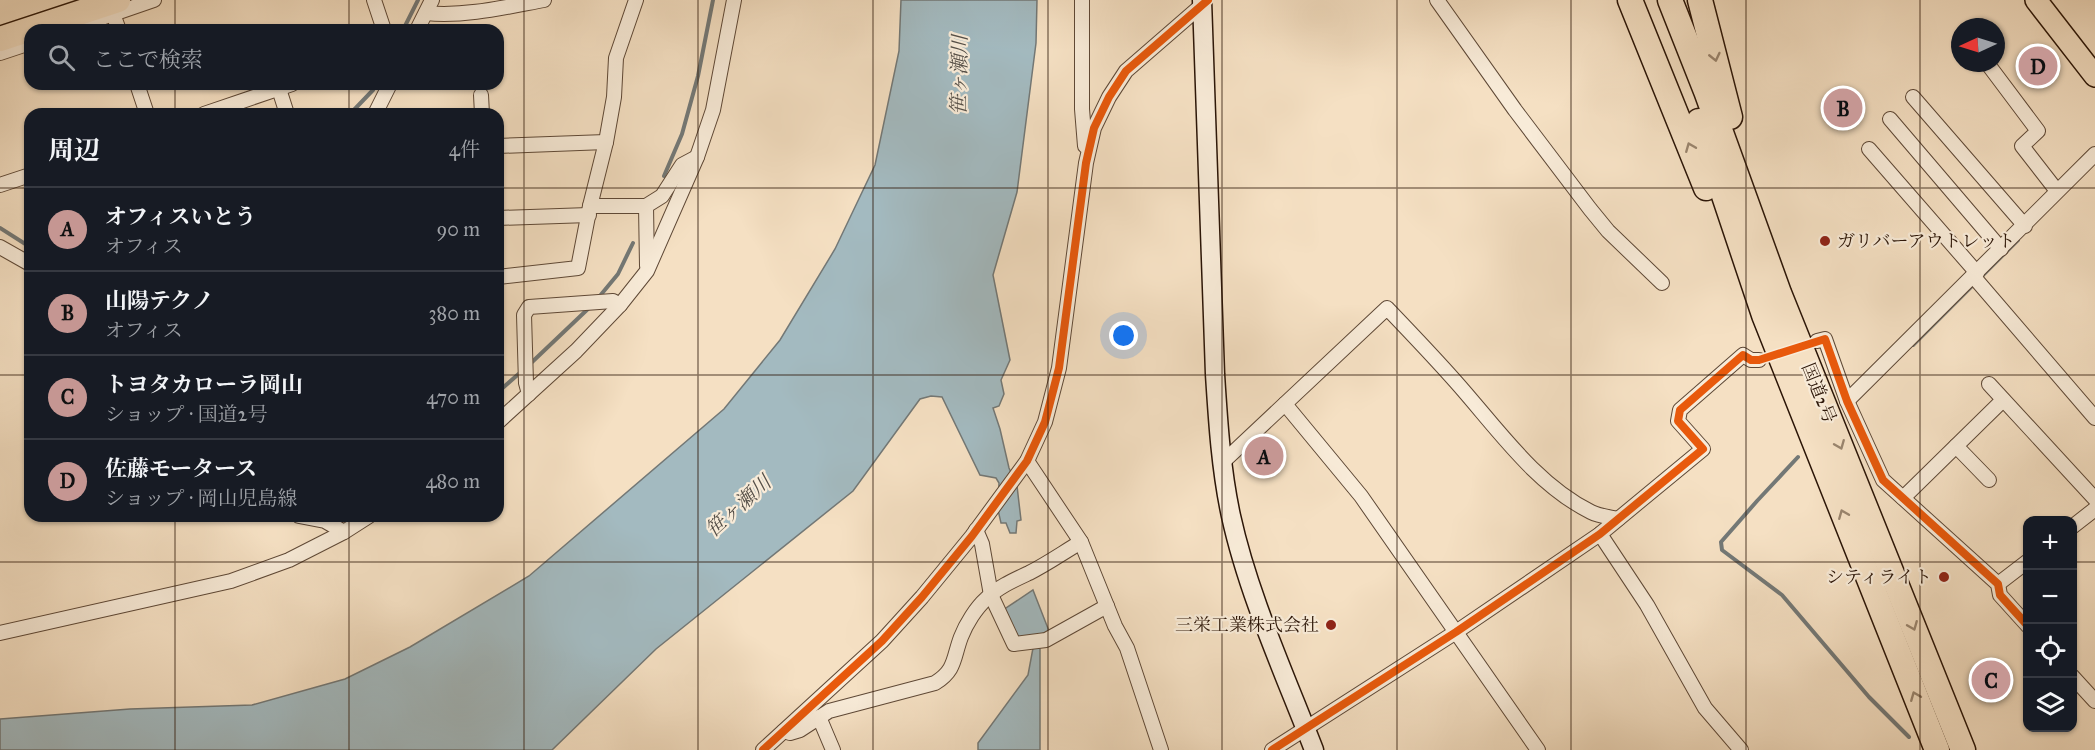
<!DOCTYPE html>
<html lang="ja">
<meta charset="utf-8">
<style>
:root{--surface:#171b24;--page:#20242c;--text:#f1f3f6;--muted:#9ea1a6;--line:#363941;--accent:#c59692}
body{margin:0;font-family:"IM FELL Great Primer","Noto Serif JP",serif;background:var(--page);color:var(--text)}
.controls{position:absolute;right:18px;bottom:18px;display:grid;overflow:hidden;border-radius:12px;box-shadow:0 2px 4px #0004}
.controls button{width:54px;height:54px;display:grid;place-items:center;padding:0;border:0;border-bottom:2px solid var(--line);background:var(--surface);color:var(--text);font:30px sans-serif}
.compass{position:absolute;left:1951px;top:18px;width:54px;height:54px;border-radius:50%;background:var(--surface);box-shadow:0 2px 4px #0004;rotate:266deg}
.you{position:absolute;left:1124px;top:336px;width:21px;height:21px;margin:-15px;border:4px solid #fff;border-radius:50%;background:#1a73e8;box-shadow:0 0 0 9px #1a73e833}
.badge{display:grid;place-items:center;width:39px;height:39px;border-radius:50%;background:var(--accent);color:#111;font-size:20px;font-weight:700}
.pin{position:absolute;translate:-50% -50%;border:3px solid #fff;box-shadow:0 2px 6px #0006}
.list{margin:0;padding:0;list-style:none}
h2{display:flex;justify-content:space-between;align-items:center;height:78px;margin:0;padding:0 24px;font-size:26px}
h2 small{font-size:20px;font-weight:400;color:var(--muted)}
.list li{display:grid;grid-template-columns:39px 1fr auto;gap:18px;align-items:center;box-sizing:border-box;height:84px;padding:0 24px;border-top:2px solid var(--line)}
.list b{display:block;font-size:22px;white-space:nowrap}
.list p{margin:0;font-size:20px;white-space:nowrap;color:var(--muted)}
.list em{font-size:20px;font-style:normal;color:var(--muted)}
.icon{flex:none;width:33px;height:33px;fill:none;stroke:currentColor;stroke-width:2;stroke-linecap:round;stroke-linejoin:round}
.map{position:relative;flex:none;width:2095px;height:750px;overflow:hidden}
.search{position:absolute;background:var(--surface);box-shadow:0 2px 4px #0004;left:24px;top:24px;width:480px;height:66px;display:flex;align-items:center;gap:15px;box-sizing:border-box;padding:0 21px;border-radius:18px;color:var(--muted);font-size:22px}
.panel{position:absolute;background:var(--surface);box-shadow:0 2px 4px #0004;left:24px;top:108px;width:480px;height:414px;border-radius:18px}
.map>svg:first-child{display:block}
.water{fill:#a3bac0;stroke:#737876;stroke-width:1.5}
.lines{fill:none;stroke-linecap:round;stroke-linejoin:round}
.stream{stroke:#737876;stroke-width:4}
.street-casing{stroke:#5e4836;stroke-width:16}
.secondary-casing{stroke:#2b1507;stroke-width:21}
.primary-casing{stroke:#2b1507;stroke-width:24}
.highway-casing{stroke:#2b1507;stroke-width:27}
.street{stroke:#f8ebd8;stroke-width:14}
.secondary{stroke:#f8ebd8;stroke-width:18}
.primary{stroke:#f5e0c3;stroke-width:21}
.highway{stroke:#f5e0c3;stroke-width:24}
.cycleway-casing{stroke:#f8ebd8;stroke-width:11}
.cycleway{stroke:#e8590c;stroke-width:8}
.oneway{stroke:#9a856e}
.grid{fill:none;stroke:#2b1507;stroke-width:1.5;stroke-opacity:0.55}
.poi-dot{fill:#8f2418;stroke:#f8ebd8;stroke-width:2}
.labels{text-anchor:middle;stroke-width:4.5;stroke-linejoin:round;paint-order:stroke}
.poi-label{font-size:18px;fill:#2b1507;stroke:#f8ebd8;text-anchor:end}
.street-label{font-size:18px;fill:#2b1507;stroke:#f8ebd8}
.water-label{font-size:20px;font-style:italic;fill:#554f48;stroke:#f8ebd8}
</style>
<div class="map">
<svg width="2095" height="750" viewBox="0 0 2095 750">
<rect width="100%" height="100%" fill="#f5e0c3"/>
<filter id="stains"><feTurbulence type="fractalNoise" baseFrequency=".00333" numOctaves="4"/><feColorMatrix values="0 0 0 0 .2 0 0 0 0 .09 0 0 0 0 .02 0 0 0 .5 -.17"/></filter>
<radialGradient id="worn" r=".72"><stop offset=".6" stop-color="#630" stop-opacity="0"/><stop offset="1" stop-color="#630" stop-opacity=".3"/></radialGradient>
<!-- water -->
<g class="water">
<path d="M901,0H1037L1036,43L1017,192L993,275L1010,360L1001,380L1004,394L999,406L993,408L1000,429L1009,468L1017,486L1021,520L1017,521L1016,533H1010L1006,523H1001L998,510L999,483L996,478L980,475L942,397L931,396L920,399L853,491L656,649L552,750H0V719L130,709L252,705L345,679L410,647L529,576L724,409L780,340L835,249L875,165L899,51Z"/>
<path d="M1033,590L1049,631L1037,636L1018,639L1003,610Z"/>
<path d="M1037,647L1040,649V750H978V743L1028,675L1033,648Z"/>
</g>
<g class="lines">
<!-- stream -->
<g class="stream">
<path d="M403,30L418,0"/>
<path d="M350,114L373,90L376,84"/>
<path d="M664,176L682,134L698,76L713,0"/>
<path d="M0,228L30,247"/>
<path d="M599,297L618,274L633,243"/>
<path d="M1913,345L2018,240"/>
<path d="M530,364L590,307"/>
<path d="M498,392L522,371"/>
<path d="M1798,457L1757,501L1721,542L1722,550L1782,595L1869,697L1909,737"/>
</g>
<defs>
<g id="street">
<path d="M374,0L384,30"/>
<path d="M1082,0V109L1085,146"/>
<path d="M1437,0L1515,110L1590,209L1608,231L1662,283"/>
<path d="M426,13C464,17 506,7 544,0"/>
<path d="M113,14L119,30"/>
<path d="M67,30L154,0"/>
<path d="M417,30L432,0"/>
<path d="M0,53L30,43"/>
<path d="M1987,63L2038,131L2022,146L2057,191"/>
<path d="M137,84L147,114"/>
<path d="M279,89L287,114"/>
<path d="M481,95L482,114"/>
<path d="M1913,97L2025,226"/>
<path d="M204,114L292,84"/>
<path d="M375,114L390,84"/>
<path d="M1890,119L2001,249"/>
<path d="M498,146L606,142"/>
<path d="M1869,149L1977,273"/>
<path d="M0,185L30,175"/>
<path d="M590,206H646"/>
<path d="M498,218L589,215"/>
<path d="M0,247L30,264"/>
<path d="M647,266L646,206L662,196L682,165L697,157"/>
<path d="M1973,276L2095,418"/>
<path d="M498,277L578,268L590,206L606,142L614,97L616,58L636,0"/>
<path d="M1817,341L1825,339L1847,401L1883,480L1998,584L2000,595L2028,626"/>
<path d="M1989,384L2095,499"/>
<path d="M529,394L526,383L524,315L529,307L613,301L620,305"/>
<path d="M1847,401L2095,154"/>
<path d="M1285,404L1361,496L1538,750"/>
<path d="M498,422L576,351L620,305L647,271L697,157L713,110L734,0"/>
<path d="M1956,446L1989,480"/>
<path d="M1027,461L1081,542L1115,626L1127,648L1161,750"/>
<path d="M1223,462L1387,308C1410,332 1434,357 1456,382C1497,428 1535,484 1591,512C1599,516 1609,517 1618,519"/>
<path d="M1903,498L2003,400"/>
<path d="M299,516L325,521L344,532"/>
<path d="M2072,527L2095,509"/>
<path d="M976,530L982,544L991,595L1014,644L1046,640L1107,606"/>
<path d="M1600,534L1647,605L1705,708L1741,750"/>
<path d="M1998,584L2028,561"/>
<path d="M0,633L231,581L289,560L344,532L369,516"/>
<path d="M2072,676L2095,701"/>
<path d="M819,717L833,750"/>
<path d="M784,731L790,733L800,730L829,711L935,683C956,670 953,658 961,637C966,624 976,608 986,599C998,587 1014,580 1029,573C1047,564 1064,552 1081,542"/>
<path d="M763,750L882,641L922,597L972,536L1027,461L1045,422L1059,368L1086,163L1094,128L1109,97L1126,71L1202,5"/>
<path d="M1272,750L1456,632L1600,534L1703,449L1678,421L1680,410L1743,355L1751,360H1759"/>
</g>
<path id="secondary" d="M1202,0L1215,374C1218,421 1221,470 1231,516C1248,594 1285,675 1314,750"/>
<path id="primary" d="M2036,0L2095,76"/>
<g id="highway">
<path d="M1630,0L1706,188"/>
<path d="M1670,0L1706,91L1779,293L1963,750"/>
<path d="M1700,0L1730,117"/>
<path d="M0,39L118,0"/>
<path d="M1699,121L1764,315L1937,750"/>
</g>
</defs>
<!-- street casing -->
<use href="#street" class="street-casing"/>
<!-- secondary casing -->
<use href="#secondary" class="secondary-casing"/>
<!-- primary casing -->
<use href="#primary" class="primary-casing"/>
<!-- highway casing -->
<use href="#highway" class="highway-casing"/>
<!-- street -->
<use href="#street" class="street"/>
<!-- secondary -->
<use href="#secondary" class="secondary"/>
<!-- primary -->
<use href="#primary" class="primary"/>
<!-- highway -->
<use href="#highway" class="highway"/>
<defs>
<g id="cycleway">
<path d="M763,750L882,641L922,597L972,536L1027,461L1045,422L1059,368L1086,163L1094,128L1109,97L1126,71L1208,0"/>
<path d="M1272,750L1456,632L1600,534L1703,449L1678,421L1680,410L1743,355L1751,360H1759L1825,339L1847,401L1883,480L1998,584L2000,595L2028,626"/>
</g>
</defs>
<!-- cycleway casing -->
<use href="#cycleway" class="cycleway-casing"/>
<!-- cycleway -->
<use href="#cycleway" class="cycleway"/>
</g>
<!-- one-way arrows -->
<defs><path id="oneway-chevron" d="M-2-3.5L2.5 0L-2 3.5" fill="none" stroke-width="1.6" stroke-linecap="round" stroke-linejoin="round" transform="scale(1.5)"/></defs>
<g class="oneway">
<use href="#oneway-chevron" transform="translate(1715 57) rotate(77)"/>
<use href="#oneway-chevron" transform="translate(1690 147) rotate(-112)"/>
<use href="#oneway-chevron" transform="translate(1840 445) rotate(68)"/>
<use href="#oneway-chevron" transform="translate(1843 514) rotate(-112)"/>
<use href="#oneway-chevron" transform="translate(1913 626) rotate(68)"/>
<use href="#oneway-chevron" transform="translate(1915 696) rotate(-112)"/>
</g>
<!-- grid -->
<path class="grid" d="M175,0V30M349,0V30M524,0V750M698,0V750M873,0V750M1048,0V750M1222,0V750M1397,0V750M1571,0V750M1746,0V750M1920,0V750M175,84V114M349,84V114M0,188H30M498,188H2095M0,375H30M498,375H2095M175,516V750M349,516V750M0,562H2028M2072,562H2095"/>
<!-- markers -->
<g class="poi-dot">
<circle cx="1825" cy="241" r="6"/>
<circle cx="1944" cy="577" r="6"/>
<circle cx="1331" cy="625" r="6"/>
</g>
<g class="labels">
<!-- poi labels -->
<g class="poi-label">
<text x="1837" y="247" text-anchor="start">ガリバーアウトレット</text>
<text x="1932" y="583">シティライト</text>
<text x="1319" y="631">三栄工業株式会社</text>
</g>
<!-- street labels -->
<g class="street-label">
<text transform="translate(1819 393) rotate(68)" y="6">国道2号</text>
</g>
<!-- water labels -->
<g class="water-label">
<text transform="translate(959 75) rotate(-89)" y="7">笹ヶ瀬川</text>
<text transform="translate(738 506) rotate(-42)" y="7">笹ヶ瀬川</text>
</g>
</g>
<rect width="100%" height="100%" filter="url(#stains)"/>
<rect width="100%" height="100%" fill="url(#worn)"/>
</svg>
<div class="controls">
<button>+</button>
<button>−</button>
<button><svg class="icon" aria-label="locate" viewBox="0 0 24 24"><circle cx="12" cy="12" r="6"/><path d="M12 2v4M12 18v4M2 12h4M18 12h4"/></svg></button>
<button><svg class="icon" aria-label="layers" viewBox="0 0 24 24"><path d="M12 4l9 5-9 5-9-5zM3 14l9 5 9-5"/></svg></button>
</div>
<svg class="compass" viewBox="-18 -18 36 36"><path d="M0-13l5 13h-10z" fill="#e53935"/><path d="M0 13l5-13h-10z" fill="#9ea1a6"/></svg>
<div class="you"></div>
<div class="pin badge" style="left:1264px;top:456px">A</div>
<div class="pin badge" style="left:1843px;top:108px">B</div>
<div class="pin badge" style="left:1991px;top:680px">C</div>
<div class="pin badge" style="left:2038px;top:66px">D</div>
<div class="search"><svg class="icon" aria-label="search" viewBox="0 0 24 24"><circle cx="10" cy="10" r="6"/><path d="M15 15l6 6"/></svg>ここで検索</div>
<section class="panel">
<h2>周辺<small>4件</small></h2>
<ul class="list">
<li><span class="badge">A</span><div><b>オフィスいとう</b><p>オフィス</p></div><em>90 m</em></li>
<li><span class="badge">B</span><div><b>山陽テクノ</b><p>オフィス</p></div><em>380 m</em></li>
<li><span class="badge">C</span><div><b>トヨタカローラ岡山</b><p>ショップ · 国道2号</p></div><em>470 m</em></li>
<li><span class="badge">D</span><div><b>佐藤モータース</b><p>ショップ · 岡山児島線</p></div><em>480 m</em></li>
</ul>
</section>
</div>
